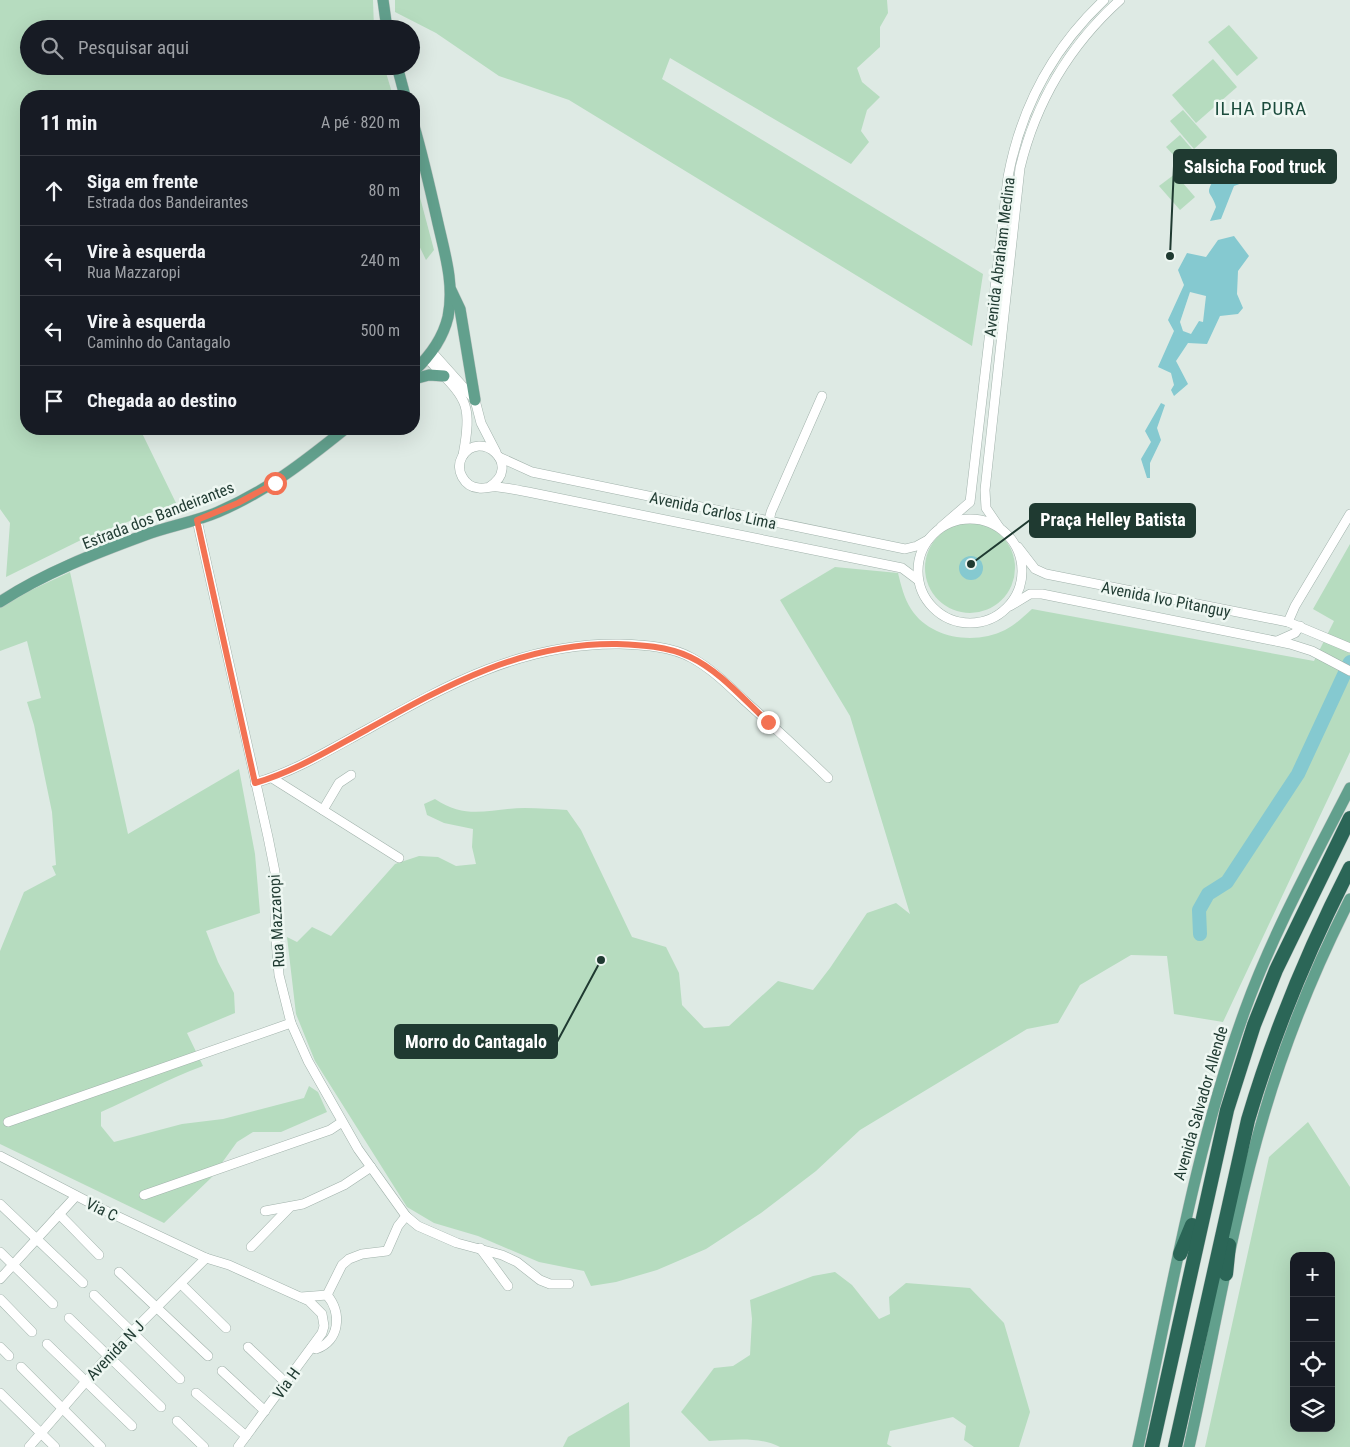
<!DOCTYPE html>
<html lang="pt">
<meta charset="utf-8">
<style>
:root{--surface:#171b24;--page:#242831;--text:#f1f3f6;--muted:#9ea1a6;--line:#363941}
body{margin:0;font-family:"Roboto Condensed",sans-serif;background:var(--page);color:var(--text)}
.controls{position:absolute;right:15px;bottom:15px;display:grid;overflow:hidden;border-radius:10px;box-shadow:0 5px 20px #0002}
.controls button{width:45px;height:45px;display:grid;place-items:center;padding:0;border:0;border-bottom:1px solid var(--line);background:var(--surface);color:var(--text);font:25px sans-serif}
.stop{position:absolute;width:15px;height:15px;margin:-11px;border:4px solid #f37253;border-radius:50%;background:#fff}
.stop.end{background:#f37253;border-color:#fff;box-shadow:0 1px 5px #0008}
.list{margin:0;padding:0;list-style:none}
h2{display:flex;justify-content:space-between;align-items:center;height:65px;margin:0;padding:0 20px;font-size:21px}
h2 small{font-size:16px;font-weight:400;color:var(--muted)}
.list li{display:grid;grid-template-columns:32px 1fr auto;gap:15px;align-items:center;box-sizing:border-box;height:70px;padding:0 20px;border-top:1px solid var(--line)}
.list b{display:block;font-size:19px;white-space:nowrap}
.list p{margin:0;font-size:16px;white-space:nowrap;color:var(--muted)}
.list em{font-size:16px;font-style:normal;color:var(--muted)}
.icon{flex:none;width:28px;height:28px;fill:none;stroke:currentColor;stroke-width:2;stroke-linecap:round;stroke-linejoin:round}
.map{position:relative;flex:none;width:1350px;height:1447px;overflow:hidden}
.search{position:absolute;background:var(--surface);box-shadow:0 5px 20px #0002;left:20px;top:20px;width:400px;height:55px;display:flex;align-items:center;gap:12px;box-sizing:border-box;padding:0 18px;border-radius:28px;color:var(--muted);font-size:19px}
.panel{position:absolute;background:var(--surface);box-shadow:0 5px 20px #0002;left:20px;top:90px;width:400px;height:345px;border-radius:20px}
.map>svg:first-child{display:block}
.green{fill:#b6dcbf;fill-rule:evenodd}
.water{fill:#85c9d0;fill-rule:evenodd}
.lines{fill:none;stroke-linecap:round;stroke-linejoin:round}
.river{stroke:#85c9d0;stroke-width:14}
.minor-casing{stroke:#a1b2ab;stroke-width:10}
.major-casing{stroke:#bcc4c1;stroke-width:12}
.highway-casing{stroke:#bcc4c1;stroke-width:15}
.minor{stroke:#fff;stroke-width:9}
.major{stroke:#62a08d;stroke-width:11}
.highway{stroke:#2b6657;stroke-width:14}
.route{stroke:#f37253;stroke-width:6}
.labels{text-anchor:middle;stroke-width:5;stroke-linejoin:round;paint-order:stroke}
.street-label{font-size:16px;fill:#1f3a31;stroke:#eef7f2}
.quarter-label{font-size:19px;letter-spacing:1px;fill:#1c4c3d;stroke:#eef7f2}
.leader{fill:none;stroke:#1f3a31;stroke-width:2}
.callout-dot{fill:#1f3a31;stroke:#eef7f2;stroke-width:2}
.callout{fill:#1f3a31;stroke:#1f3a31;stroke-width:2}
.callout-label{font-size:18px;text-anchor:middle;font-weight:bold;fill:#fff}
</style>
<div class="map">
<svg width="1350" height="1447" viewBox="0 0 1350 1447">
<rect width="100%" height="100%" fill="#deeae4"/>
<!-- green -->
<g class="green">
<path d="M0,0H373L374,29H29V66H384L393,96H26V429H140L176,503L81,540L6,577L10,523L0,509Z"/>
<path d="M395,0H887L888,13L880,27V47L857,68L862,82L880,97L867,110L861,131L869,142L851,164L670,58L662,79L983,274L972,346L569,100L499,76L436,33L395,12Z"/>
<path d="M1229,25L1258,58L1237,76L1208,42Z"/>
<path d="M1213,59L1237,87L1196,123L1172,95Z"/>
<path d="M1183,110L1207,137L1194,149L1170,121Z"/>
<path d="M1180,135L1204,163L1191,174L1166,147Z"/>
<path d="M1175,174L1195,197L1180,210L1159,186Z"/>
<path d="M414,175L434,250L426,260L414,235Z"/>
<circle cx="970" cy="568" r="45"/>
<path d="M1350,544V752L1223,1022L1174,1014L1167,956L1131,955L1080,985L1058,1023L1027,1029L860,1130L816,1171L761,1213L706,1249L657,1270L616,1282L591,1286L584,1271L539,1262L478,1236L434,1223L407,1207L315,1061L296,1014L287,937L297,942L312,927L331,936L395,864L419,856L438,857L456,866L476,864L472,847L473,829L444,823L427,815L424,804L435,799C468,821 490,808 525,808C539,808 553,809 567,810L581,830L632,937L666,947L679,973L682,1005L704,1028L729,1026L778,981L813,990L830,968L867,913L896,903L910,914L850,716L780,600L835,567L898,573C901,585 904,598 911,609C930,639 975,645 1005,630C1015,625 1023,617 1032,609L1314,661L1334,621L1313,609Z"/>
<path d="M70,572L128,834L239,769L255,854L260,913L206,931L218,962L234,993L235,1013L187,1033L203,1066C168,1079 135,1097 101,1112V1126L114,1142L182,1124L223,1119L304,1098L309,1086L318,1092L327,1112L281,1132H253L237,1142L211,1178L164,1223L0,1144V951L24,892L56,875L52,866L56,865L52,812L34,725L27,702L41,698L27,641L0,651V608L29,591Z"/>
<path d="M1308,1122L1350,1187V1447H1205L1269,1157ZM1294,1256H1331V1428H1294Z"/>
<path d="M835,1272L852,1285L879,1319L890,1314L889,1297L906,1283L970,1288L1004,1323L1030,1412L1019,1447H974L964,1440L966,1426L953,1417L890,1431L887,1444L892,1447H780C759,1436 731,1440 709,1441L681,1412L714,1368L733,1366L750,1355L752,1319L750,1300L813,1276Z"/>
<path d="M629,1402L630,1447H563L568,1437Z"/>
</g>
<!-- water -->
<g class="water">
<path d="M1233,165L1247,176L1248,181L1234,186L1221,219L1210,221L1216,207C1212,191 1203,196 1215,178H1224Z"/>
<path d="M1234,236L1249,256L1238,271L1237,294L1243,308L1238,314L1220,316L1207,344L1188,343L1176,361L1188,384L1174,396L1171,390L1174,385L1171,373L1158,367L1174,331L1168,320L1184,285L1178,270L1187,253L1206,257L1218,240ZM1190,292L1206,296L1203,322L1199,321L1191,334L1183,331L1180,322Z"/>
<path d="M1161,403L1165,405L1157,428L1161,440L1150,463V478H1147L1141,459L1151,442L1145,431Z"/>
<circle cx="971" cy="568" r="12"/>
</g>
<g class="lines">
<!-- river -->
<path class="river" d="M1200,934L1199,910L1208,894L1227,882L1298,774L1350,662"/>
<defs>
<g id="minor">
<path d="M432,352L475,400L481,423L496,452"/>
<path d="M427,358C464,398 474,399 463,455"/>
<path d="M499,457L532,472L905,549L917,546L928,540"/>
<path d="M489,487C524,466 480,427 462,457C455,470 464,487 479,488C485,489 491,486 498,487C508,488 518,490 528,492L902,568L918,580"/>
<circle cx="970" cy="571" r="52"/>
<path d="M197,520L268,837L275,872V928L279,975L291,1023L308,1061L358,1149L406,1216L418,1226L457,1243L502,1255L517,1262L540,1280L550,1284H569"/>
<path d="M769,521L771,512L822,396"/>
<path d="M941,527L970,502L1008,177C1021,107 1052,49 1104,0"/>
<path d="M999,527L986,508L985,490L1020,168C1036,102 1069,46 1120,0"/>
<path d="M1018,547L1035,569L1046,574L1288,622L1350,648"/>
<path d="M1010,606L1030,594H1042L1290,644L1312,651L1350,671"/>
<path d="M1288,622L1295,606L1350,514"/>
<path d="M1277,641L1295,633L1300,626"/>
<path d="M272,778L399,858"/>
<path d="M255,783C296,771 331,749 368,729C449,684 523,643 619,644C643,645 671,646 692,658C712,669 728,685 745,701C773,726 801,752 828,778"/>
<path d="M323,810L339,783L351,775"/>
<path d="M8,1122L291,1023"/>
<path d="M0,1156L102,1209L206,1258L229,1265L309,1301L322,1314L324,1326L322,1333L238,1447"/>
<path d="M144,1195L330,1130L342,1122"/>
<path d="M0,1204L83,1283"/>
<path d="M265,1211L303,1204L344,1185L371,1167"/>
<path d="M59,1214L99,1255"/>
<path d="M251,1247L289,1208"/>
<path d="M480,1248L508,1286"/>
<path d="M0,1252L53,1304"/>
<path d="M119,1272L208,1356"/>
<path d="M0,1279L76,1196"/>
<path d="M181,1284L226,1328"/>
<path d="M94,1295L180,1379"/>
<path d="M301,1297L327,1295L342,1265L349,1259L362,1254L387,1251L398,1226L406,1216"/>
<path d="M0,1299L32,1332"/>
<path d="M69,1318L161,1407"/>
<path d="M47,1344L132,1426"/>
<path d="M0,1347L9,1356"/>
<path d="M248,1347L286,1383"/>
<path d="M312,1347L316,1349C340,1341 342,1313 327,1295"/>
<path d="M21,1367L101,1447"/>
<path d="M222,1371L265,1411"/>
<path d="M0,1393L55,1447"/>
<path d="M196,1393L246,1436"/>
<path d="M177,1421L204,1447"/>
<path d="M29,1447L108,1356L206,1258"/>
</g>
<g id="major">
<path d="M383,0L387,29"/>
<path d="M397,66L405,96"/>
<path d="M414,126C423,157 430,188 437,219C444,251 455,284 448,317C443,338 429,357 414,371"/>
<path d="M451,290L460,309L475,400"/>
<path d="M414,379L429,375L444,376"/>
<path d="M0,602C44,573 96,553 145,535C169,526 195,522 218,512C267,491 304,462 345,429"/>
<path d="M1138,1447C1170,1301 1194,1151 1245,1010C1273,933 1313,860 1350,788"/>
<path d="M1189,1447C1214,1336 1232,1222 1264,1114C1286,1039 1315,968 1350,899"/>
</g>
<g id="highway">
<path d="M1180,1254L1192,1225"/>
<path d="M1226,1274L1229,1245"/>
<path d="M1152,1447L1227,1110L1254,1025L1276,970L1350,818"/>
<path d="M1175,1447L1248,1120C1274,1032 1308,950 1350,868"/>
</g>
</defs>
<!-- minor casing -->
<use href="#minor" class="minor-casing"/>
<!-- major casing -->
<use href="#major" class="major-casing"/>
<!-- highway casing -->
<use href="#highway" class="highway-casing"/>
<!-- minor -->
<use href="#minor" class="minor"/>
<!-- major -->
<use href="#major" class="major"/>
<!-- highway -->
<use href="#highway" class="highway"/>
</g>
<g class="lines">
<!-- route -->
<path class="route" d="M275,483L238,503L197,520L255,783C296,771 331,749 368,729C447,685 522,643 616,644C640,645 667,646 690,657C720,671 744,700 768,722"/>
</g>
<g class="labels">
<!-- street labels -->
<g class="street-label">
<text transform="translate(999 257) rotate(-83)" y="6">Avenida Abraham Medina</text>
<text transform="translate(713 510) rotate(12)" y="6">Avenida Carlos Lima</text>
<text transform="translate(158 515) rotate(-21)" y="6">Estrada dos Bandeirantes</text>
<text transform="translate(1166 599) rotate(11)" y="6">Avenida Ivo Pitanguy</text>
<text transform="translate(276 921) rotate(-93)" y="6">Rua Mazzaropi</text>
<text transform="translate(1200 1103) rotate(-74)" y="6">Avenida Salvador Allende</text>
<text transform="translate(102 1209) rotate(26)" y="6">Via C</text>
<text transform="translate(115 1350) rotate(-46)" y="6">Avenida N J</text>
<text transform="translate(286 1383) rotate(-54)" y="6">Via H</text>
</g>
<!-- quarter labels -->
<g class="quarter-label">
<text x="1261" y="115">ILHA PURA</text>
</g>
</g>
<!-- callouts -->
<path class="leader" d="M1170 256L1174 166M971 564L1030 520M601 960L557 1042"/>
<g class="callout-dot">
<circle cx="1170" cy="256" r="5"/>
<circle cx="971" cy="564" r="5"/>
<circle cx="601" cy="960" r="5"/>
</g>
<g class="callout">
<rect x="1174" y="150" width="162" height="33" rx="5"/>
<rect x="1030" y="504" width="165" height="33" rx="5"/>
<rect x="395" y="1025" width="162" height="33" rx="5"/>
</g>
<g class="callout-label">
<text x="1255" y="173">Salsicha Food truck</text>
<text x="1113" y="526">Praça Helley Batista</text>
<text x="476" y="1048">Morro do Cantagalo</text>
</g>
</svg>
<div class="controls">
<button>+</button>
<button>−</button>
<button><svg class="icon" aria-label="locate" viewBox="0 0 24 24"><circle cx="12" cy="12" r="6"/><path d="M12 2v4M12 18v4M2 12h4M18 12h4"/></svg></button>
<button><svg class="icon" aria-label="layers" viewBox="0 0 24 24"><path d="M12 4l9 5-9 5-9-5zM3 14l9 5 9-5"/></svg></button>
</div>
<div class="stop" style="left:275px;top:483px"></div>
<div class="stop end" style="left:768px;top:722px"></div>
<div class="search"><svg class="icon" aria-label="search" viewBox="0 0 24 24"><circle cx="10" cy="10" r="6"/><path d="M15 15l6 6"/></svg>Pesquisar aqui</div>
<section class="panel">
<h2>11 min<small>A pé · 820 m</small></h2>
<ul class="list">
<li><svg class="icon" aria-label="ahead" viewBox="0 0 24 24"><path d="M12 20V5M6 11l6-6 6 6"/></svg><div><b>Siga em frente</b><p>Estrada dos Bandeirantes</p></div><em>80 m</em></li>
<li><svg class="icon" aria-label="left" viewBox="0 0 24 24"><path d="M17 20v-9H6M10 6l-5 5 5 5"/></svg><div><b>Vire à esquerda</b><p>Rua Mazzaropi</p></div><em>240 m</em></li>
<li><svg class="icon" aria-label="left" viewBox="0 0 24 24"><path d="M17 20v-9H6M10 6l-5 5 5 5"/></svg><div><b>Vire à esquerda</b><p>Caminho do Cantagalo</p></div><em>500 m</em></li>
<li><svg class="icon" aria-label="arrive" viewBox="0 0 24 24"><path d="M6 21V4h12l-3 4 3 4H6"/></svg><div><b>Chegada ao destino</b></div></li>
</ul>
</section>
</div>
